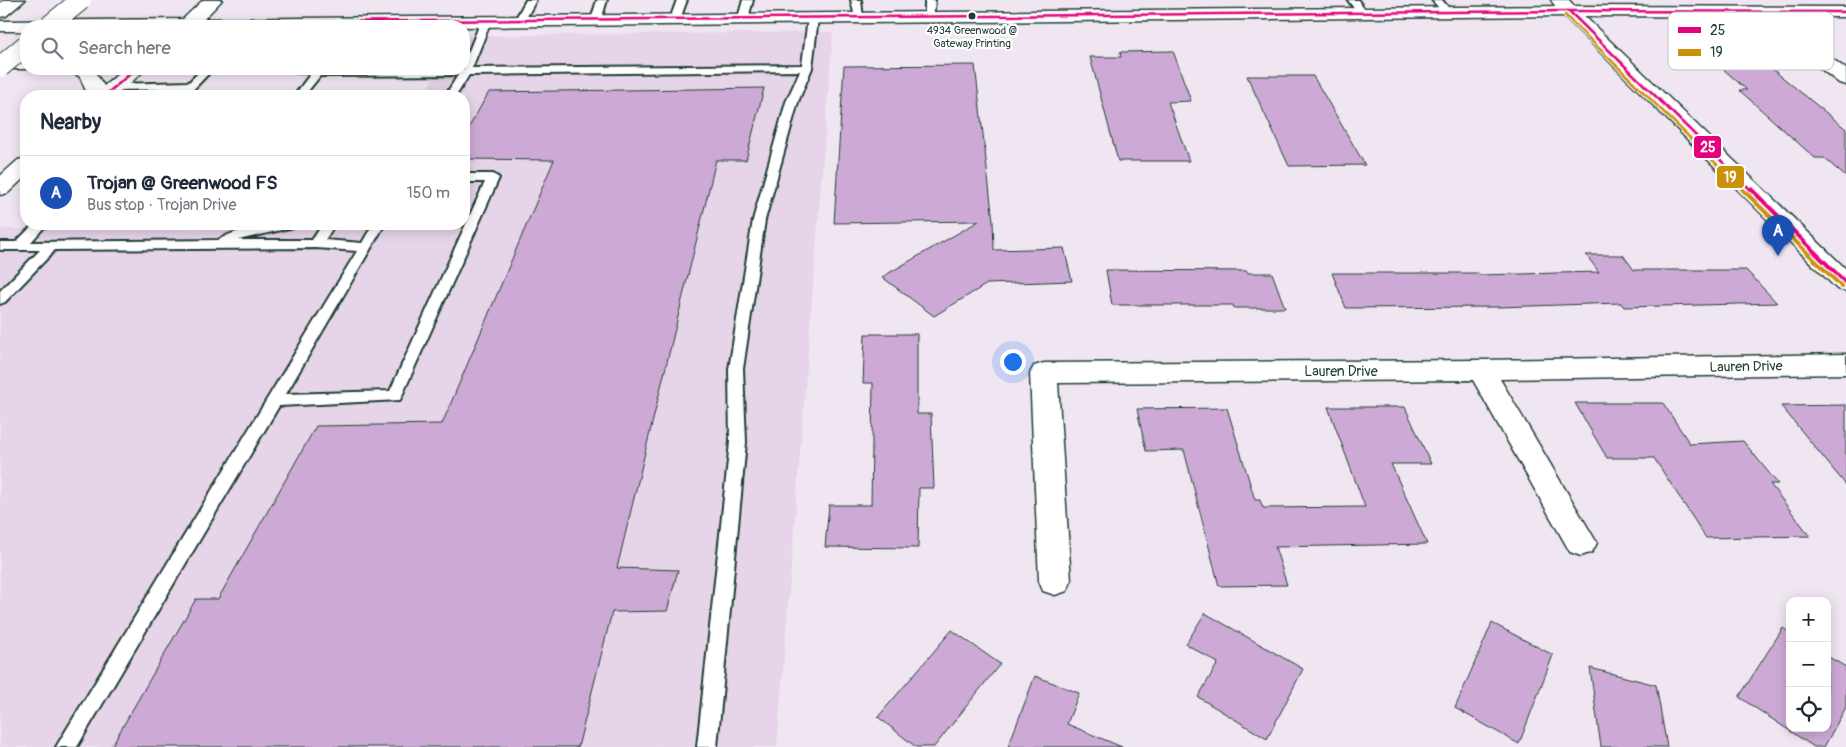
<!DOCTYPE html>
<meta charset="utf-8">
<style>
:root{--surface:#fff;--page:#f2f2f3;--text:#1f2937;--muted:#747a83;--line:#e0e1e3;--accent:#1f6fb2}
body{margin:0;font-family:Pangolin,sans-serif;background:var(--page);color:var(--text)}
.controls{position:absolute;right:15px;bottom:15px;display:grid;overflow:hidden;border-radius:10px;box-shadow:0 2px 12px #0003}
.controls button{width:45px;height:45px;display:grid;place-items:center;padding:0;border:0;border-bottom:1px solid var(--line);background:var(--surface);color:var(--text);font:25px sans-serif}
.you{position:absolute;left:1012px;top:361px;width:18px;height:18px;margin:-12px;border:4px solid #fff;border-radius:50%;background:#1a73e8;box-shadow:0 0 0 8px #1a73e833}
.badge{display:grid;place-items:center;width:32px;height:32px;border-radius:50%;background:var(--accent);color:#fff;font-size:16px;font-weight:700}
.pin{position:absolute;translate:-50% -41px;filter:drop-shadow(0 1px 2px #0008)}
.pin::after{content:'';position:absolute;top:26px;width:18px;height:15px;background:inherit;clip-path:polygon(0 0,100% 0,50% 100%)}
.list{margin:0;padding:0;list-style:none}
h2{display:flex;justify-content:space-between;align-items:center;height:65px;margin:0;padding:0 20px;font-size:21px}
h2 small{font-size:16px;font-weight:400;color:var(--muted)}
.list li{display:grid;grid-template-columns:32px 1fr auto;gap:15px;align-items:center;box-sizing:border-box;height:75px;padding:0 20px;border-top:1px solid var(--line)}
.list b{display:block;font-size:19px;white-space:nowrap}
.list p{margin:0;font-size:16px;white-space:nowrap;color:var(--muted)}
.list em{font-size:16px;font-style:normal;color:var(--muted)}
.icon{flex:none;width:28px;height:28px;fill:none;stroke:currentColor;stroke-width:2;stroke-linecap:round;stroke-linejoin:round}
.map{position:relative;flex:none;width:1846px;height:747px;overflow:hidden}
.search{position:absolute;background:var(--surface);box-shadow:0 2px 12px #0003;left:20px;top:20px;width:450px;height:55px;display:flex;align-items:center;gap:12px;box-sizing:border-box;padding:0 18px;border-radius:20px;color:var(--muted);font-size:19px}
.panel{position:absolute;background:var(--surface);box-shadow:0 2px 12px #0003;left:20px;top:90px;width:450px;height:140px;border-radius:20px}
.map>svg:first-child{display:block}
.built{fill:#e6d4e9}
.building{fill:#cdaad5;stroke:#1f3d34}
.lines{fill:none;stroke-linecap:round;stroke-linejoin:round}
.service-casing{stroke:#1f3d34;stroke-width:4}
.minor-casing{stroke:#1f3d34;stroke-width:3}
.tertiary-casing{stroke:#1f3d34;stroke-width:3}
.secondary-casing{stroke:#1f3d34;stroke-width:3}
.motorway-casing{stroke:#1f3d34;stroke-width:3}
.service{fill:#fff;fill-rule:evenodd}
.minor{fill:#fff;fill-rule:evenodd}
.tertiary{fill:#fff;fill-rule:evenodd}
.secondary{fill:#fff;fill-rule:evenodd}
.motorway{fill:#fff;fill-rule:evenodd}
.motorway-bridge-casing{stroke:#1f3d34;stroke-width:22;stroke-linecap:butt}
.motorway-bridge{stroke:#fff;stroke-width:20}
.bus-1-far1-casing{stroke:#fff;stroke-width:5}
.bus-1-casing{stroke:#fff;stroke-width:8}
.bus-2-far1-casing{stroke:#fff;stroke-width:5}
.bus-2-casing{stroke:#fff;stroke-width:8}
.bus-1-far1{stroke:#e5007d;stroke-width:2.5}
.bus-1{stroke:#e5007d;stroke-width:4}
.bus-2-far1{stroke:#cc910a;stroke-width:2.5}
.bus-2{stroke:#cc910a;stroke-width:4}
.bus-dot{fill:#1f3d34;stroke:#fff;stroke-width:2}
.labels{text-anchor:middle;stroke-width:4.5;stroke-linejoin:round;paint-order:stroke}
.far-bus-label{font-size:11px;fill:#1f3d34;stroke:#fff}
.street-label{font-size:14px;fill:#1f3d34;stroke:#fff}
.key{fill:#fff;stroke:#bcc5c2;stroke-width:1}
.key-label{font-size:14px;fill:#1f3d34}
.line-badge{stroke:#fff;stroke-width:2}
.badge-label{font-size:14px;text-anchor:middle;font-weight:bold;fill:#fff}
</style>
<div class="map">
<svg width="1846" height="747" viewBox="0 0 1846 747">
<rect width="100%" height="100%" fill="#f0e6f2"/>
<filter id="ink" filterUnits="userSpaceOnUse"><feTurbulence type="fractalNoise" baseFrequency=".02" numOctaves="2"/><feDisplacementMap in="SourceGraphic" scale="10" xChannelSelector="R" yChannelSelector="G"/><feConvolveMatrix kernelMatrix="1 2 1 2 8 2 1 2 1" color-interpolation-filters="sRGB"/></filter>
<g filter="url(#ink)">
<!-- built -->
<path class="built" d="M833,32L777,747H0V229H338L341,224H464V96H422L440,69H464V36Z"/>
<!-- building -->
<g class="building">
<path d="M1734,38L1846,129V177L1824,158H1815L1739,90H1747L1689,39Z"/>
<path d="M1173,51L1191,101L1168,102L1189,161H1118L1090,57H1121L1120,52Z"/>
<path d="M975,65L993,221L994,250L1064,248L1072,281L987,284L934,316L882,277L979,221L834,223L844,66Z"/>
<path d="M1247,76H1313L1365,165L1289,166Z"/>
<path d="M764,88L746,160H716L617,568L678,570L667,611L612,612L578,747H111L196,599H218L316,426L442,424L554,160L464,159V136L489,92Z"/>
<path d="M1586,255H1623L1634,270H1746L1777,303L1624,307L1621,303L1498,307L1346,308L1332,273H1478L1479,275L1599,272Z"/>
<path d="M1106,270L1247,271L1248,273H1272L1285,308H1234L1233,305H1112Z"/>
<path d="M865,334H917V414H931L934,488H919L918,548L825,547L829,505H871L873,383H863Z"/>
<path d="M1575,403H1663L1690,444L1743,441L1778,484H1770L1810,536L1706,538L1654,458H1607Z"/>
<path d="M1846,405V485L1781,406Z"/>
<path d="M1328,407H1405L1431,464H1391L1427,544L1275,547L1287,585L1219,586L1184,450L1146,451L1137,409L1227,408L1255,500H1260L1263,508L1365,507Z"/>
<path d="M1205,613L1303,669L1267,739L1198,697L1218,663L1186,644Z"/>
<path d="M1492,623L1553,655L1519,744L1455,708Z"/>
<path d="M1783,628L1790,633V728H1827V656L1846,667V707L1824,747H1814L1739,697Z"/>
<path d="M952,630L1000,664L934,747H916L878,717Z"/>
<path d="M1590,668L1656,685L1667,747H1601Z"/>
<path d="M1035,676L1079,693L1067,724L1122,747H1008Z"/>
</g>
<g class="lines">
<defs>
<g id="service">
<path d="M526,0H536L524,22H516L515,20Z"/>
<path d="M597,0H607L601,20L596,23L591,20Z"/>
<path d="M677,0H687L680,19L675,22L670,19Z"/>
<path d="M743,0H753L748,18L743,21L738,18Z"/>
<path d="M851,0H861L863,19L855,17Z"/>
<path d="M925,0H935L933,18L925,16Z"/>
<path d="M1348,0H1358L1366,12L1364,14H1358Z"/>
<path d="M1432,0H1442L1452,12L1444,14Z"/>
<path d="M813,15L818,18L812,68L798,102L765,220L743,369L746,442L717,747H697L730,442L729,369L753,220L786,102L800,71L469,75L456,96H445L458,75L320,76L304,96H294L311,73H297L292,70L464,69V63L481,21L486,18L491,21L472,68L802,65L808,18Z"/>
<path d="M202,69H213L187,96H175L182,89L115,90L110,87L115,84L189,82Z"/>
<path d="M464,174H493L499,178L400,400L279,406L77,747H56L357,251L316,248L55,250L5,302L0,304V291L40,250H0V242H16L34,224H47L31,242L218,240C242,227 268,222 295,224L294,227L238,240H312L323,224H335L325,240L362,243L373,224H385L286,394L390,391L485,182H464Z"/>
</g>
<g id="minor">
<path d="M1551,0H1569L1578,11L1575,15C1563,18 1558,10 1551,0Z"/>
<path d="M1761,8L1767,9L1846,69V85L1839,83L1755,17L1752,13L1755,9Z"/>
<path d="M1846,354V374L1500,379L1597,543L1592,552L1581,556L1570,552L1473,380L1058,383L1071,581L1067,591L1055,595L1043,591L1039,581L1030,373L1034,366L1044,363L1481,360Z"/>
</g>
<path id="tertiary" d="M1569,6L1575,7L1846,269V291L1837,289L1563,15L1560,11L1563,7Z"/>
<g id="secondary">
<path d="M203,0H222L204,19L1569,6L1846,7V17L1569,16L464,27L26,26V31H0V21L183,19Z"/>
<rect x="0" y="57" width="26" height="12"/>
<path d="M68,69H93L104,86L124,69H146L116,96H88L80,77Z"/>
<path d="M26,158V176L8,193L0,195V176L18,160Z"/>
</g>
<path id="motorway" d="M5,0H25L6,16L0,17V3Z"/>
</defs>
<!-- service casing -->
<use href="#service" class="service-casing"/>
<!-- minor casing -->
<use href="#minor" class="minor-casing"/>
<!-- tertiary casing -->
<use href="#tertiary" class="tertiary-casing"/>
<!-- secondary casing -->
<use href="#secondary" class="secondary-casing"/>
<!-- motorway casing -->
<use href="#motorway" class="motorway-casing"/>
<!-- service -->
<use href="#service" class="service"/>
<!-- minor -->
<use href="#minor" class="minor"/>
<!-- tertiary -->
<use href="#tertiary" class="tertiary"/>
<!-- secondary -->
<use href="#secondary" class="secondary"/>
<!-- motorway -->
<use href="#motorway" class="motorway"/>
<defs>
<g id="motorway-bridge">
<path d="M49,26L81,0"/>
<path d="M0,67L26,45"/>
</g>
</defs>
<!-- motorway-bridge casing -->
<use href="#motorway-bridge" class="motorway-bridge-casing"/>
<!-- motorway-bridge -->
<use href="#motorway-bridge" class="motorway-bridge"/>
<defs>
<g id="bus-1-far1">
<path d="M1569,11L1752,191"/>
<path d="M186,26L189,23L1569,11L1846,12"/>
<path d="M104,96L136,69"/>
</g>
<path id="bus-1" d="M1751,189L1846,283"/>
<path id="bus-2-far1" d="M1565,15L1744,191"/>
<path id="bus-2" d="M1742,189L1842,287"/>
</defs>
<!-- bus-1-far1 casing -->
<use href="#bus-1-far1" class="bus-1-far1-casing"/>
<!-- bus-1 casing -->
<use href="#bus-1" class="bus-1-casing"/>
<!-- bus-2-far1 casing -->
<use href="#bus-2-far1" class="bus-2-far1-casing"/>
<!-- bus-2 casing -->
<use href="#bus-2" class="bus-2-casing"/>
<!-- bus-1-far1 -->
<use href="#bus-1-far1" class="bus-1-far1"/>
<!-- bus-1 -->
<use href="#bus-1" class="bus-1"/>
<!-- bus-2-far1 -->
<use href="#bus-2-far1" class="bus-2-far1"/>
<!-- bus-2 -->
<use href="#bus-2" class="bus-2"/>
</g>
</g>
<!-- markers -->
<circle class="bus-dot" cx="972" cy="16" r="4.5"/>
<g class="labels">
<!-- far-bus labels -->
<g class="far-bus-label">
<text x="972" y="34">4934 Greenwood @<tspan x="972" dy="13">Gateway Printing</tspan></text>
</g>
<!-- street labels -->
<g class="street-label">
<text transform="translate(1746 366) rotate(-1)" y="5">Lauren Drive</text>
<text x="1341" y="376">Lauren Drive</text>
</g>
</g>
<!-- legend -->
<rect x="1668" y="12" width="166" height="58" rx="8" class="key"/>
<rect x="1678" y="27" width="23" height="6" fill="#e5007d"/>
<rect x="1678" y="49" width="23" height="7" fill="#cc910a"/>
<g class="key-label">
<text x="1710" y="35">25</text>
<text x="1710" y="57">19</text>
</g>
<g class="line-badge">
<rect x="1693" y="135" width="29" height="24" rx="5" fill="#e5007d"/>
<rect x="1716" y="165" width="29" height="24" rx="5" fill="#cc910a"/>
</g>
<g class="badge-label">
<text x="1708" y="152">25</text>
<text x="1730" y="182">19</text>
</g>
</svg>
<div class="controls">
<button>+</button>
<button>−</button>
<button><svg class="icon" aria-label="locate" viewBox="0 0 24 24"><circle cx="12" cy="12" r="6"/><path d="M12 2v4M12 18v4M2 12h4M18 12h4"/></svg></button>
</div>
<div class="you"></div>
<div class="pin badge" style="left:1778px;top:256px;background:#1a4fb4">A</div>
<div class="search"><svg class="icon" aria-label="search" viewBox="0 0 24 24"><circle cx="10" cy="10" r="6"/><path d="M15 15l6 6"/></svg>Search here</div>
<section class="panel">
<h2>Nearby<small></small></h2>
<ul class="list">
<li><span class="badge" style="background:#1a4fb4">A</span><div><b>Trojan @ Greenwood FS</b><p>Bus stop · Trojan Drive</p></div><em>150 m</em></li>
</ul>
</section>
</div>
